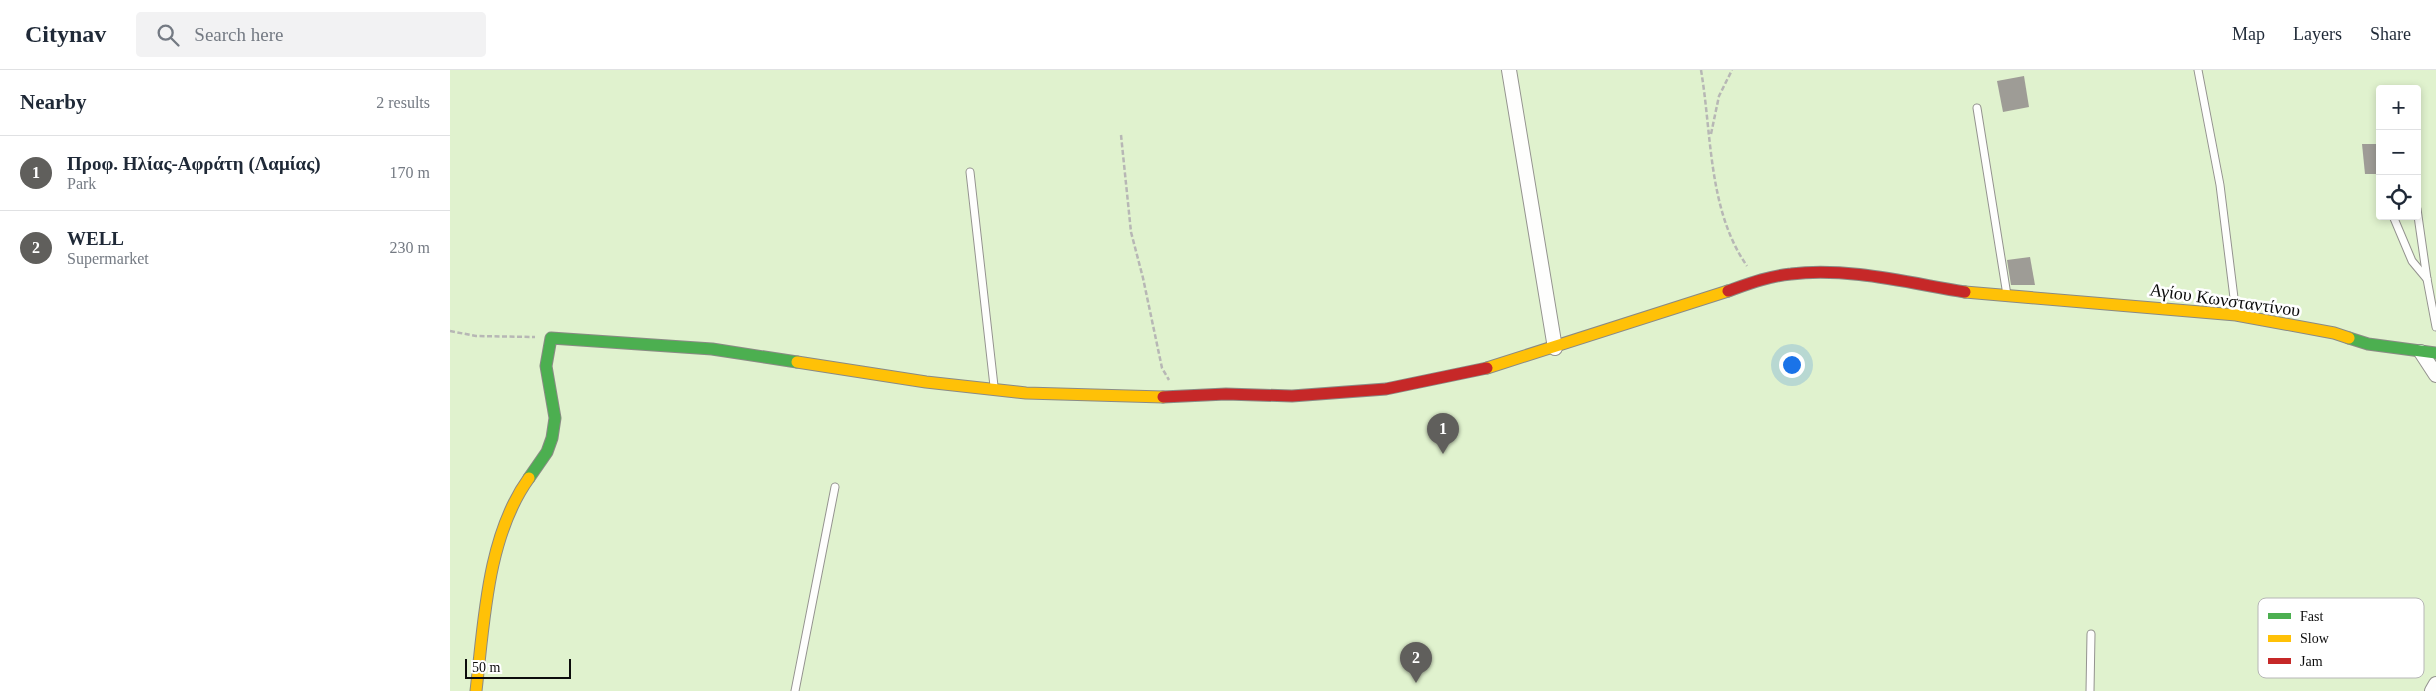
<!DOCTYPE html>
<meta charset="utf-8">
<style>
:root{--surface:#fff;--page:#f2f2f3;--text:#1f2937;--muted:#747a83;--line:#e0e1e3;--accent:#605f5c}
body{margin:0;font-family:Georgia,serif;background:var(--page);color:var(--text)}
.controls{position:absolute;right:15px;top:15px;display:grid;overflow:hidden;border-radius:5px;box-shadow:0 2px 8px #0003}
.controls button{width:45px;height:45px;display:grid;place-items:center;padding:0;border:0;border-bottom:1px solid var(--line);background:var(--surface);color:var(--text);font:25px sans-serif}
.scale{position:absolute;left:15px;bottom:12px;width:106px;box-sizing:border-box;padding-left:5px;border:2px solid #0c0c0c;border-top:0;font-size:14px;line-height:18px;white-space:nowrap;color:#0c0c0c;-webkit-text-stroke:4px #fff;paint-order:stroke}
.you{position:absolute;left:1341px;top:294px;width:18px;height:18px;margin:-12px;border:4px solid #fff;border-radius:50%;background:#1a73e8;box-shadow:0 0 0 8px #1a73e833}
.badge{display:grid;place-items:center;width:32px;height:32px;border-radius:50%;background:var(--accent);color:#fff;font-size:16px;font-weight:700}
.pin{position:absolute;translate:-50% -41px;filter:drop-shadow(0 1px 2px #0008)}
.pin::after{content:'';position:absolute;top:26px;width:18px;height:15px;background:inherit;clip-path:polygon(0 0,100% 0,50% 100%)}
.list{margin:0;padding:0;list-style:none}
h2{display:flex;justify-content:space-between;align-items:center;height:65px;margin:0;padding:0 20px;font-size:21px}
h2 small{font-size:16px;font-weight:400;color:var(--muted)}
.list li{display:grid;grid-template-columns:32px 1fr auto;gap:15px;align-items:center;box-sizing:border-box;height:75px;padding:0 20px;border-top:1px solid var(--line)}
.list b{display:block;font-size:19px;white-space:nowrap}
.list p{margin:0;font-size:16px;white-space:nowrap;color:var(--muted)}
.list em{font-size:16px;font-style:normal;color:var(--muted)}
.icon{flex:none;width:28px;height:28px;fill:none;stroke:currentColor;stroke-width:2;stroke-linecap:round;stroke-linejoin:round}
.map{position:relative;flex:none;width:1986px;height:621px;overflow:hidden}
header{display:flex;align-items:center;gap:30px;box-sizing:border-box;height:70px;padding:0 25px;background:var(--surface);border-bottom:1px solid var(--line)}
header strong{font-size:24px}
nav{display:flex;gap:28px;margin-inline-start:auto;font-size:18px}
.search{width:350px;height:45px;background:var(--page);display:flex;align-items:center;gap:12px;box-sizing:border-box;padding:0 18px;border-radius:5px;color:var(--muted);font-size:19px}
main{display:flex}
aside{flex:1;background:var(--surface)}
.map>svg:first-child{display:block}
.green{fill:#e0f2ce;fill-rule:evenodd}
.building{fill:#9e9c96}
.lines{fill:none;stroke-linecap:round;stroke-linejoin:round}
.lane-casing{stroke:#94938f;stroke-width:9}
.street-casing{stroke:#94938f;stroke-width:16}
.fast-casing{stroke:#8a8a85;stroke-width:13}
.slow-casing{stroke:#8a8a85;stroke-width:13}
.jam-casing{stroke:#8a8a85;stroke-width:13}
.path{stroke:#b7b7b5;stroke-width:2.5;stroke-dasharray:5 2.5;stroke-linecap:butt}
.lane{stroke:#fefefd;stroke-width:7}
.street{stroke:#fefefd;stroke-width:14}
.fast{stroke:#4caf50;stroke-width:11}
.slow{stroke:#ffc107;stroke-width:11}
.jam{stroke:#c62828;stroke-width:11}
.labels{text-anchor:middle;stroke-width:5;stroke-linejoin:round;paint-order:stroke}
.street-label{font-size:18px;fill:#0c0c0c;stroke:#fff}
.key{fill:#fff;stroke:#b6b6b6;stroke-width:1}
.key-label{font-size:14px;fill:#0c0c0c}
</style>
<header>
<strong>Citynav</strong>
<div class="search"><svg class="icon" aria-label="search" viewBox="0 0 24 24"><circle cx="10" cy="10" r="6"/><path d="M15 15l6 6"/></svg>Search here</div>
<nav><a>Map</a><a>Layers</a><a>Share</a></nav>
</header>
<main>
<aside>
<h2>Nearby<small>2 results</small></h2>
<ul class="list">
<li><span class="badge">1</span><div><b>Προφ. Ηλίας-Αφράτη (Λαμίας)</b><p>Park</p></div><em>170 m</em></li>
<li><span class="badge">2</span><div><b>WELL</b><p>Supermarket</p></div><em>230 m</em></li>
</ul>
</aside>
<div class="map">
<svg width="1986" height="621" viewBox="0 0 1986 621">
<rect width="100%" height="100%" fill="#fbfaf0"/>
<!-- green -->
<path class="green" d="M0,0H1986V621H0ZM1930,19H1967V146H1930Z"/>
<!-- building -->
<g class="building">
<path d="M1574,6L1579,37L1553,42L1547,11Z"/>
<path d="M1912,74H1930V104H1915Z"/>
<path d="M1580,187L1585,215H1561L1557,190Z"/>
</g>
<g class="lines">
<defs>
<g id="lane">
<path d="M1748,0L1770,115L1786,244"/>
<path d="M1527,38L1557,225"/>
<path d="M520,102L544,316"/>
<path d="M1967,139L1977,209L1986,257"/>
<path d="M1943,146L1962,191L1977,209"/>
<path d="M345,621L385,417"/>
<path d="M1640,621L1641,564"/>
</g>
<g id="street">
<path d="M1059,0L1105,278"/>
<path d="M1971,282L1986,305"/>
<path d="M1982,621L1986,614"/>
</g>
<g id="fast">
<path d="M1899,268L1918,274L1986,283"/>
<path d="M79,408L97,382L102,368L105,348L96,296L101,268L262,279L347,292"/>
</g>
<g id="slow">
<path d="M1515,222L1786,245L1884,263L1899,268"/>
<path d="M347,292L476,312L576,323L713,327"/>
<path d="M1037,298L1278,221"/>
<path d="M26,621C34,552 37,466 79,408"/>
</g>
<g id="jam">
<path d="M1278,221C1298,214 1319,206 1341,204C1398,197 1459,213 1515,222"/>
<path d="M713,327L776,324L842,326L936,319L1037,298"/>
</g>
</defs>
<!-- lane casing -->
<use href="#lane" class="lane-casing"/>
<!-- street casing -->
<use href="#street" class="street-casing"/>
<!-- fast casing -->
<use href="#fast" class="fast-casing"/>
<!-- slow casing -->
<use href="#slow" class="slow-casing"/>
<!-- jam casing -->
<use href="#jam" class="jam-casing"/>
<!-- path -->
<g class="path">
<path d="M1251,0C1262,65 1258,140 1297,196"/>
<path d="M1261,64L1269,26L1282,0"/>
<path d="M671,65L681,162L693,208L712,298L719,310"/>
<path d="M0,261L26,266L85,267"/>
</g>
<!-- lane -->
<use href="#lane" class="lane"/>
<!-- street -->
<use href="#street" class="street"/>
<!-- fast -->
<use href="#fast" class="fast"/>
<!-- slow -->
<use href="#slow" class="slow"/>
<!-- jam -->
<use href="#jam" class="jam"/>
</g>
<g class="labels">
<!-- street labels -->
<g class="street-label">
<text transform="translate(1775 230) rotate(8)" y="6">Αγίου Κωνσταντίνου</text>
</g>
</g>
<!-- legend -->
<rect x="1808" y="528" width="166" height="80" rx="8" class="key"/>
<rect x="1818" y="543" width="23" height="6" fill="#4caf50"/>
<rect x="1818" y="565" width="23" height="7" fill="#ffc107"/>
<rect x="1818" y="588" width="23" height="6" fill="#c62828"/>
<g class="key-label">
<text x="1850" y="551">Fast</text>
<text x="1850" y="573">Slow</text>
<text x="1850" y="596">Jam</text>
</g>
</svg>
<div class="controls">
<button>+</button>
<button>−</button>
<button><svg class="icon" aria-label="locate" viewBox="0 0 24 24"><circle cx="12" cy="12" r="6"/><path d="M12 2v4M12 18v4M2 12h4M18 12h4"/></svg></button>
</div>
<div class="scale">50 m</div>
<div class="you"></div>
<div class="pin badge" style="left:993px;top:384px">1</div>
<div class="pin badge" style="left:966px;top:613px">2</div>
</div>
</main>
